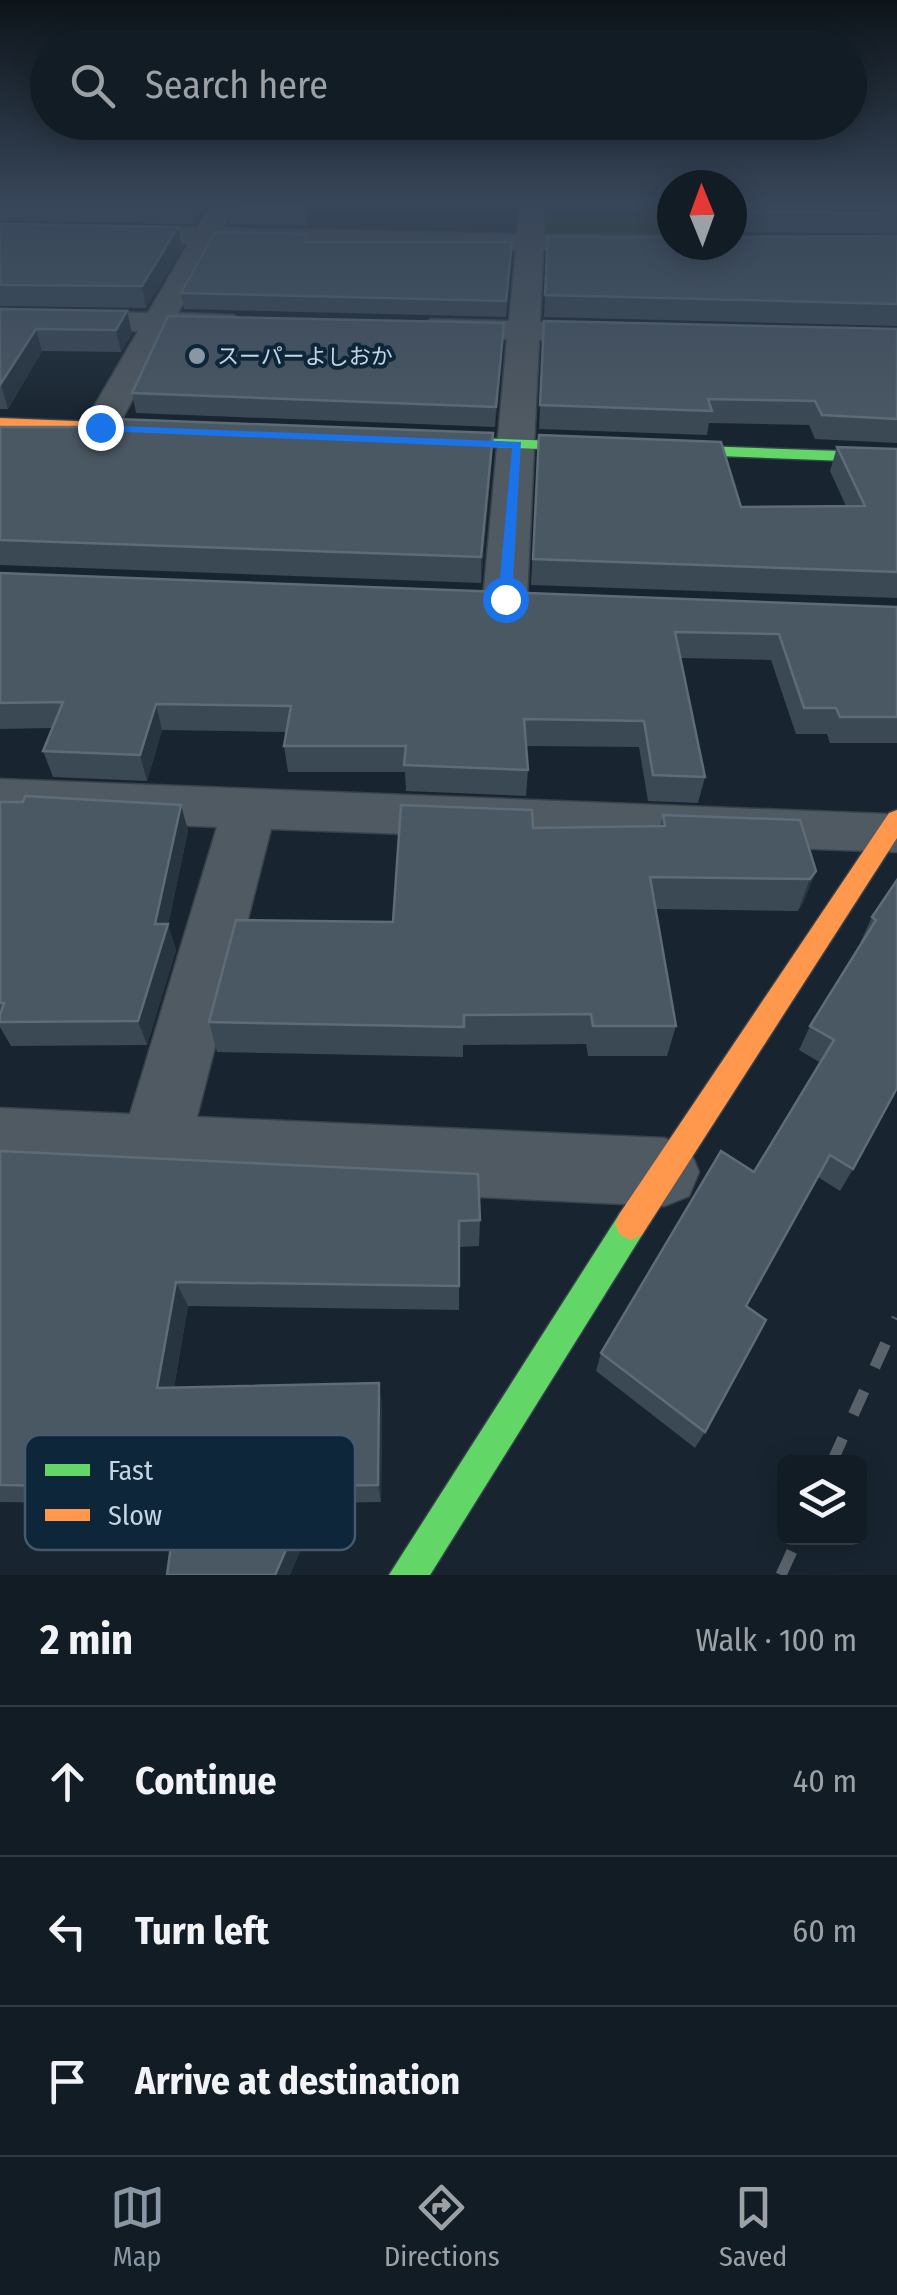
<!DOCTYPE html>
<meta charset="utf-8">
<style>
:root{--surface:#121c24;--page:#1f2931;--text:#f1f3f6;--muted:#9ca1a6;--line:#313a41;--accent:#8897a3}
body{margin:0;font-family:"Fira Sans Condensed","Noto Sans JP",sans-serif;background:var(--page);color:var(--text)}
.controls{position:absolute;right:30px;bottom:30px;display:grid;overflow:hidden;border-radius:15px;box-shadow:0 5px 25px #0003}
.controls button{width:90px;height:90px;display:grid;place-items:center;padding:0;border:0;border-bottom:2px solid var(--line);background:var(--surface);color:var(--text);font:50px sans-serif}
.compass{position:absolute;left:657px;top:170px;width:90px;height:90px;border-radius:50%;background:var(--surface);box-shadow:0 5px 25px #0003;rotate:359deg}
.stop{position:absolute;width:30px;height:30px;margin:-22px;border:8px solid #1a73e8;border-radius:50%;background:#fff}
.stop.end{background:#1a73e8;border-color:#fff;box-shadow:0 2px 10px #0008}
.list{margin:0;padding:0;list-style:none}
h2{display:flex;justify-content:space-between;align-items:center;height:130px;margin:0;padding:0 40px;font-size:42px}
h2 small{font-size:32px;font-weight:400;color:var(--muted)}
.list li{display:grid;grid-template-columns:65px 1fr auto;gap:30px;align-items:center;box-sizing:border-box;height:150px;padding:0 40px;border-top:2px solid var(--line)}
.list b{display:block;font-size:38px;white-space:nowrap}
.list em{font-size:32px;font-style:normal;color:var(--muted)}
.icon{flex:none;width:55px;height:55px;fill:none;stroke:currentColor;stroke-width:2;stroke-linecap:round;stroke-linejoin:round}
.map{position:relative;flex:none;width:897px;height:1575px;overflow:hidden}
.search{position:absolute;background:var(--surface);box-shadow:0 5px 25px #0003;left:30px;right:30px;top:30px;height:110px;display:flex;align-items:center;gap:25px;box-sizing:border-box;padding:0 35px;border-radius:55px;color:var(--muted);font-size:38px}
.sheet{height:580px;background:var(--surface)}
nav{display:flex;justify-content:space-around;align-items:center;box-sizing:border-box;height:140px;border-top:2px solid var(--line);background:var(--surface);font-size:28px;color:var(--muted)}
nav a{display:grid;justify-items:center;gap:5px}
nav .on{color:var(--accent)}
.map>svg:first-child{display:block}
.green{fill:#2a3517}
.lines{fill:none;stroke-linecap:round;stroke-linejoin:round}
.street-casing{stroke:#38424c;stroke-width:3}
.fast-casing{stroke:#38424c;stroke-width:3}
.slow-casing{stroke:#38424c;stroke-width:3}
.street{fill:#505a62;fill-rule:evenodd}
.fast{fill:#63d668;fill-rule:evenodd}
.slow{fill:#ff974d;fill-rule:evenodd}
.rail{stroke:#59626a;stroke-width:11;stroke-dasharray:26 26;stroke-linecap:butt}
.wall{fill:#3b4955}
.shaded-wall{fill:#273540}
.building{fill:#4a5864;stroke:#5d6c77;stroke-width:2.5}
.route{fill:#1a73e8}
.poi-dot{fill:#8897a3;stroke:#0e263a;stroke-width:4}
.labels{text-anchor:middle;stroke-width:8;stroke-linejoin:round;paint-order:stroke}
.far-poi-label{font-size:22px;fill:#c5d4e1;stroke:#0e263a;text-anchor:start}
.key{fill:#0e263a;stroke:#455a6c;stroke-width:2.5}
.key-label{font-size:28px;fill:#c5d4e1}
</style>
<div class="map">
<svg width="897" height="1575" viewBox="0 0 897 1575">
<rect width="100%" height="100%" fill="#182530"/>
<!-- green -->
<path class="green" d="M546,205H672V239L557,237L545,232Z"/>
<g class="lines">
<defs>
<g id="street">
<path d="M211,205H229L233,210L223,228L517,234L520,205H544V234L672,235V245H684L672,251L543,250L540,322L613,324L629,333L613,342L539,340L527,599L520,608L505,612L490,608L483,599L507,339L431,337L416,328L431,319L509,321L516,250L215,244L178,313L233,315L248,324L233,333L168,332L118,427L113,435H87L82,427L138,331L0,327V309L148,313L188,244L0,240V224L197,228Z"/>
<path d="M0,779L887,814L897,818V852L271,829L197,1117L664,1138L689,1148L699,1172L689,1196L664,1206L0,1174V1108L130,1114L217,827L0,817Z"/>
</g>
<g id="fast">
<path d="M420,436L897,453V463L415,444V438Z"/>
<path d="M631,1208L642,1213L647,1224L642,1235L430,1575H389L620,1213Z"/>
</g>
<g id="slow">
<path d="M0,418L175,425L183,430L175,435L0,428Z"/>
<path d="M897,810V838L642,1235L631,1240L620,1235L615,1224L620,1213L889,813Z"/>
</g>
</defs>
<!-- street casing -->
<use href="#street" class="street-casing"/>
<!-- fast casing -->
<use href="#fast" class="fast-casing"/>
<!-- slow casing -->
<use href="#slow" class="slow-casing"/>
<!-- street -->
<use href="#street" class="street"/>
<!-- fast -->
<use href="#fast" class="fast"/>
<!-- slow -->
<use href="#slow" class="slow"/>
<!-- rail -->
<g class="rail">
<path d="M832,1462L897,1318"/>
<path d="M781,1575L798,1538"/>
</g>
</g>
<!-- wall -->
<g class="wall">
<path d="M0,205H207L195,224L0,221Z"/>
<path d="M227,205H307V226L229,224Z"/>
<path d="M732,205H897V234L732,232Z"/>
<path d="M0,224L182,248L146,308L0,306Z"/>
<path d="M897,236V326L544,317L548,237Z"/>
<path d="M306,242L511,258L506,317L184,309L181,293Z"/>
<path d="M0,309L127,311L132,334L121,352L42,351L8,409H0Z"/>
<path d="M544,321L897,329V443L815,439L809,425L709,423L707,435L539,429Z"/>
<path d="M504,323L495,427L136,413L132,393Z"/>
<path d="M0,427L492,458L481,583L0,565Z"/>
<path d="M539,435L741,507L846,506L830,471L837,447L897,449V598L531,585Z"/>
<path d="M0,573L897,607V743H830L827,734H796L771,660L680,658L705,777L698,803L648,801L639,747L526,746L528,770L526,796L406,791L405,772H288L284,746L287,732L162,730L147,781L53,777L43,751L52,728L0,729Z"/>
<path d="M0,802L181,805L188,831L168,925L176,950L147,1045L11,1046L0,1027Z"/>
<path d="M663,815L816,871L803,903L798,911L656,909L676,1026L667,1056H588L586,1044L463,1045V1057L217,1052L209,1022L393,922L533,828L660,827Z"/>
<path d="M897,880L853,1169L840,1191L818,1177L746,1306L705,1432L695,1448L596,1371L601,1353L754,1172L821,1063L799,1050L810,1026L861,944L860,943L872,917Z"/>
<path d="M0,1151L480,1220L479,1246L459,1247V1310L188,1306L174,1387L382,1404L381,1502L320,1503L290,1575H167L177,1505L0,1502Z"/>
</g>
<!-- shaded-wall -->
<g class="shaded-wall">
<path d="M192,205H207L195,224Z"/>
<path d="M178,227L182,248L146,308L142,286Z"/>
<path d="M127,311L132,334L121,352L116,330Z"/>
<path d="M504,323L503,343L495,427L496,407Z"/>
<path d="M36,329L42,351L8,409L1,385Z"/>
<path d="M493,433L492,458L481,583V557Z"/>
<path d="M156,704L162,730L147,781L140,755Z"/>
<path d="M181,805L188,831L168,925L176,950L147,1045L138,1021L155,924Z"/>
<path d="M816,871L803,903L798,911L810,879Z"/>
<path d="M176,1282L188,1306L170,1408L157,1388Z"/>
<path d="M379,1383L382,1404L381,1502L378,1485Z"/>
<path d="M314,1486L320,1503L290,1575H275Z"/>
</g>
<!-- building -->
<g class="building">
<path d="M239,205H305V206Z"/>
<path d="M732,205H897V214L736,212L732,221Z"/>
<path d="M0,224L178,227L142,286L0,285Z"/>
<path d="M215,232L306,234V242H512L506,301L181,293Z"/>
<path d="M897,236V304L545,295L548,237H672V245H732V237Z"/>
<path d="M0,309L127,311L116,330L36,329L0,385Z"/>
<path d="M168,316L504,323L496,407L132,393Z"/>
<path d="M544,321L897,329V419L822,415L815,401L708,399L712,411L540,405Z"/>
<path d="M117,419L493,433L481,557L0,540V427H113Z"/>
<path d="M539,435L721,442L741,507L865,506L837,447L897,449V572L533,559Z"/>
<path d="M0,573L897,607V717H840L836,708H804L779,634L675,632L705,777L653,775L644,721L524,719L528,770L404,765L406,746H284L291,706L156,704L140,755L43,751L63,702L0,703Z"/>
<path d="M25,796L181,805L155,924H168L138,1021L0,1022V1015L4,1003H0V802H23Z"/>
<path d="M401,805L532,810L533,828L665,826L663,815L800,820L816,871L810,879L650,877L676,1026H593L591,1014L464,1015V1027L209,1022L236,920L393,922Z"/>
<path d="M897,880V1088L853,1169L830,1155L746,1306L766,1320L705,1432L601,1353L721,1151L754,1172L834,1040L810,1026L876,920L872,917Z"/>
<path d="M0,1151L478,1174L480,1220L459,1221V1286L176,1282L157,1388L379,1383L378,1485L314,1486L275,1575H167L179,1488L0,1485Z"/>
</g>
<!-- sky -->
<linearGradient id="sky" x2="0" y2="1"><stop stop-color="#0d141a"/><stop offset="0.48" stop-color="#374659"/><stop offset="1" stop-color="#374659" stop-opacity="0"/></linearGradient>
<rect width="897" height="425" fill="url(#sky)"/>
<!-- route -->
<path class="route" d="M96,425L521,442L512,599L505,603L498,599L512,448L100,431Z"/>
<!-- markers -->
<circle class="poi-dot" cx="197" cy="356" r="10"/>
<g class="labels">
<!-- far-poi labels -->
<g class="far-poi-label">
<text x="217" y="364">スーパーよしおか</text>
</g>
</g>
<!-- legend -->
<rect x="25" y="1435" width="330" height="115" rx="15" class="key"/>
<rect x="45" y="1464" width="45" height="12" fill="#63d668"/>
<rect x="45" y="1509" width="45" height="12" fill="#ff974d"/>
<g class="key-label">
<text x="108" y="1480">Fast</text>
<text x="108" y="1525">Slow</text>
</g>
</svg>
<div class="controls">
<button><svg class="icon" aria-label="layers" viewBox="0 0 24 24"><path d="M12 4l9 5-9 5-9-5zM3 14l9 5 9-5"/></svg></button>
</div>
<svg class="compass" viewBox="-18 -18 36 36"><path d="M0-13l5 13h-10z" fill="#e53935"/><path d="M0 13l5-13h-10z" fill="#9ca1a6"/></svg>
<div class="stop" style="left:505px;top:599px"></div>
<div class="stop end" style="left:100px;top:427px"></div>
<div class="search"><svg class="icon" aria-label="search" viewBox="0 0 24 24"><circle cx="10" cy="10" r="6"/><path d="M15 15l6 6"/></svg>Search here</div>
</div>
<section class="sheet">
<h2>2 min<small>Walk · 100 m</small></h2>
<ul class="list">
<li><svg class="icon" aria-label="ahead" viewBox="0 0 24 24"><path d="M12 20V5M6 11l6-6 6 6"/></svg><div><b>Continue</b></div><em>40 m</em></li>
<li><svg class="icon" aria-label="left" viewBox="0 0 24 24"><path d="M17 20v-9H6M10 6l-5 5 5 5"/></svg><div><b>Turn left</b></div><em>60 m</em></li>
<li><svg class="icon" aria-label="arrive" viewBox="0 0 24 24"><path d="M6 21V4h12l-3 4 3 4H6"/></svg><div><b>Arrive at destination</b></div></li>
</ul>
</section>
<nav>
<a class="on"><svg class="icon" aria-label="map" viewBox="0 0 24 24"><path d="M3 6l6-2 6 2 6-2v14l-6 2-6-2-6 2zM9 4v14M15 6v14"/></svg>Map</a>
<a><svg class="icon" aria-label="directions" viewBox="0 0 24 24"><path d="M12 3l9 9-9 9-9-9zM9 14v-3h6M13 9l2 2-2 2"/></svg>Directions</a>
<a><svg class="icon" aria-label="saved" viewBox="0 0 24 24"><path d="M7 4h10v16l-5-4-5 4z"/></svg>Saved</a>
</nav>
